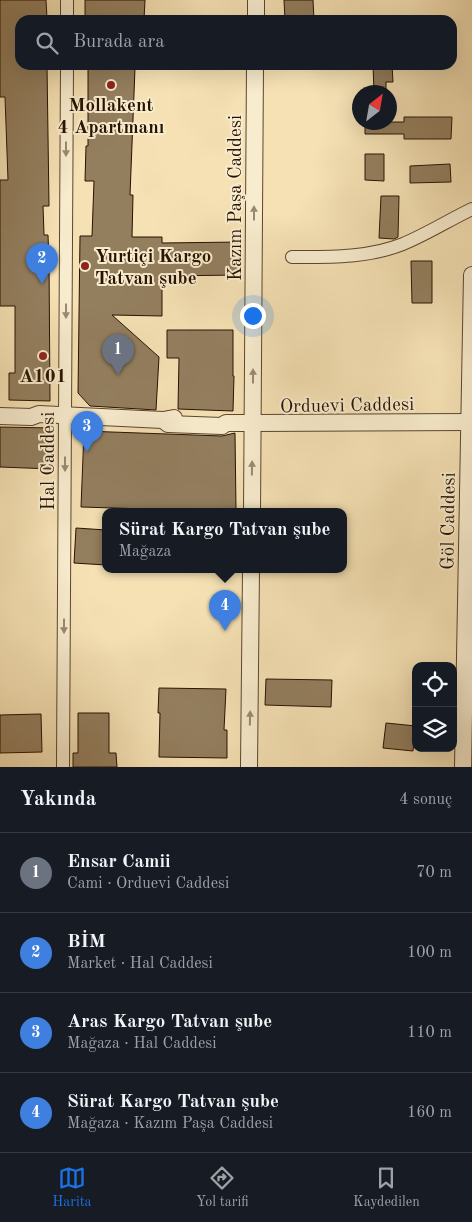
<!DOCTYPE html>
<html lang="tr">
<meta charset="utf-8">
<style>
:root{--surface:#171b24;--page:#20242c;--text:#f1f3f6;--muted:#9ea1a6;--line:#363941;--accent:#1a73e8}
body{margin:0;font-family:"Old Standard TT",serif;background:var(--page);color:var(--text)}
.controls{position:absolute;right:15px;bottom:15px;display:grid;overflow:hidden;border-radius:10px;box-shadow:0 5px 20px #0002}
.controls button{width:45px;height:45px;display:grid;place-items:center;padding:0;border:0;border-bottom:1px solid var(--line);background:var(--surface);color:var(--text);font:25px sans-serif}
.compass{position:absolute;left:352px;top:85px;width:45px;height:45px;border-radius:50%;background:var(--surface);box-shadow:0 5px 20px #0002;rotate:31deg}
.you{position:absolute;left:252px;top:315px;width:18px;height:18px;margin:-12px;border:4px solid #fff;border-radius:50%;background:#1a73e8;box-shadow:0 0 0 8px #1a73e833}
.badge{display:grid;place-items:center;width:32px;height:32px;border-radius:50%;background:var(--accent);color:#fff;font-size:16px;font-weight:700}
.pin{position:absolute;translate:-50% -41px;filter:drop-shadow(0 1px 2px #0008)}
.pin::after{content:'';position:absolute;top:26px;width:18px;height:15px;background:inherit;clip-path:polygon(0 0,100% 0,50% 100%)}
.popup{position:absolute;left:102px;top:508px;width:245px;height:65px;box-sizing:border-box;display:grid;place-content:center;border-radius:10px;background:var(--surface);filter:drop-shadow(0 1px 4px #0005);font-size:16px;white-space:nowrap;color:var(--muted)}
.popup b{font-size:19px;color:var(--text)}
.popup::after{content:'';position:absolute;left:50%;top:100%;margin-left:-10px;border:10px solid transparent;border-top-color:var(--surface)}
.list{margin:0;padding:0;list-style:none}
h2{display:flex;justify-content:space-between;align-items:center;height:65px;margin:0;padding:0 20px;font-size:21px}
h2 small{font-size:16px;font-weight:400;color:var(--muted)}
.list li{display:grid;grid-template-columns:32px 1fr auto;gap:15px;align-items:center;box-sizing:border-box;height:80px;padding:0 20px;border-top:1px solid var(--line)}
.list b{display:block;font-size:19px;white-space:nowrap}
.list p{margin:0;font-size:16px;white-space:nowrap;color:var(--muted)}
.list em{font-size:16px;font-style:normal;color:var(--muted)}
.icon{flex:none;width:28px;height:28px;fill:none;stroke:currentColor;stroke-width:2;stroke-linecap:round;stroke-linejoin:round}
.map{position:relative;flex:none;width:472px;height:767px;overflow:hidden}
.search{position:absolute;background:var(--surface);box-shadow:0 5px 20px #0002;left:15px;right:15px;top:15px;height:55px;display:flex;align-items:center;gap:12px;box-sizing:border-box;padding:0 18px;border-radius:15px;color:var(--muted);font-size:19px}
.sheet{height:385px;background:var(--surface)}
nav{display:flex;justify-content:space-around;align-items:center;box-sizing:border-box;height:70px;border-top:1px solid var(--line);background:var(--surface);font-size:14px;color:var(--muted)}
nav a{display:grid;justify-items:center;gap:2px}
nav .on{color:var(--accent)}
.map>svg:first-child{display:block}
.building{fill:#937e5e;stroke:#281201}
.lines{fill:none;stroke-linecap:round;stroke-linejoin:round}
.minor-casing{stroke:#5b462e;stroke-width:14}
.tertiary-casing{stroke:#5b462e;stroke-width:18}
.minor{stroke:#f8ecce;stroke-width:12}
.tertiary{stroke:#f8ecce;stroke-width:16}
.oneway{fill:#9a8a72}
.poi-dot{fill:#8f2418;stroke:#f8ecce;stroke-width:2}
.labels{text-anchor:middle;stroke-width:4;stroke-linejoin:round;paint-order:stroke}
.poi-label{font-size:19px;font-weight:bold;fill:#281201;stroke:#f8ecce}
.street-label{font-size:19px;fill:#281201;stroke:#f8ecce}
</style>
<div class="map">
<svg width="472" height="767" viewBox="0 0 472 767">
<rect width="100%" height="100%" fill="#f5e1b4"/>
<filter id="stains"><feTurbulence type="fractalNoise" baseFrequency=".004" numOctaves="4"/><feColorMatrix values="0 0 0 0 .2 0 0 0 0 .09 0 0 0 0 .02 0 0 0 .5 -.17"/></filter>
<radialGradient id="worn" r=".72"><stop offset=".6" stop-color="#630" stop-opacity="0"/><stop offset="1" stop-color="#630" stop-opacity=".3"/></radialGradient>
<!-- building -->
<g class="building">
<path d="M0,0H46L47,18L20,19V65H47L49,206H43L44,235H48L49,262L50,401L9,400V373H15V306H0V180H8L5,97H0Z"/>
<path d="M85,0H145L144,20H85Z"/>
<path d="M284,0H313L314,20H285Z"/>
<path d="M373,65H392L393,82H386V92H374Z"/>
<path d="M88,67L135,68L130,195H133L132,237H162V243L240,242V275L162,276V316L112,315L159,357L156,410L90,406L78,393L80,236H92L94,181H85L86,146H88Z"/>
<path d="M404,117H452L451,139H404V134H365V122H404Z"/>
<path d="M365,154H384V181L365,180Z"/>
<path d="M450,164L451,182L410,183V166Z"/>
<path d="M381,196H399L398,237L394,239L379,238Z"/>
<path d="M411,261H432V303H412Z"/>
<path d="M167,330H233V376H234L233,411L178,409L179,358H167Z"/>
<path d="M0,427L53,428L52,469L0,467Z"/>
<path d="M84,431L222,436L235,433L236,510L147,509L81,507Z"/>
<path d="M76,528L106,530V565L74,563Z"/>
<path d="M266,679L332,680L331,707L265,705Z"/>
<path d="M159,688L226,689L224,730H227V758L159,757L160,713H158Z"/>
<path d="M78,713H109V753H116L117,767H73V753H78Z"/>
<path d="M41,714L42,752L0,753V715Z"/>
<path d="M386,723L416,726L413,751L383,748Z"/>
</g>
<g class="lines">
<defs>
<g id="minor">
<path d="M67,20V0"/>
<path d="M292,257C329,257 368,258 403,244C427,234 449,220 472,209"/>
<path d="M63,767L67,65"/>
</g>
<g id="tertiary">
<path d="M256,20V0"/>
<path d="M0,416L31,417L39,414L163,420L174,418"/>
<path d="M163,420L168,424L222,426L226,423L469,422"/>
<path d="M252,512L255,65"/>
<path d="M249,767L251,570"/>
<path d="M463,767L472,275"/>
</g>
</defs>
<!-- minor casing -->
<use href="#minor" class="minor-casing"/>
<!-- tertiary casing -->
<use href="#tertiary" class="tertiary-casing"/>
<!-- minor -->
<use href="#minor" class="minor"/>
<!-- tertiary -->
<use href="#tertiary" class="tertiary"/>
</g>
<!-- one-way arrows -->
<defs><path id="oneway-solid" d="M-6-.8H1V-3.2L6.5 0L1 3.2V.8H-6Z" transform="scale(1.25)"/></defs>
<g class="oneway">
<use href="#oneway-solid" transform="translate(66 149) rotate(90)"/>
<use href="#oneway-solid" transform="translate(254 213) rotate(-90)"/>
<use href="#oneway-solid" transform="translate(66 311) rotate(90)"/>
<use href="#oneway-solid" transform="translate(253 376) rotate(-90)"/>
<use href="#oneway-solid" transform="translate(65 464) rotate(90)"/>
<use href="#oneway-solid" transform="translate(252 468) rotate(-89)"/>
<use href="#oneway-solid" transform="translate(64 626) rotate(90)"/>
<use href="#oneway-solid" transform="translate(250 718) rotate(-89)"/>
</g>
<!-- markers -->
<g class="poi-dot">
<circle cx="111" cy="85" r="5"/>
<circle cx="85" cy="266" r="5"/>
<circle cx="43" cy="356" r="5"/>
</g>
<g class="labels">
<!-- poi labels -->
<g class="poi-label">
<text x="111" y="111">Mollakent<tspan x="111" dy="22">4 Apartmanı</tspan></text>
<text x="95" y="262" text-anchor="start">Yurtiçi Kargo<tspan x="95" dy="22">Tatvan şube</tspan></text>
<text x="43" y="382">A101</text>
</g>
<!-- street labels -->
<g class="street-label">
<text transform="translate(234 198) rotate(-90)" y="7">Kazım Paşa Caddesi</text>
<text transform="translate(347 404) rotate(-1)" y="7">Orduevi Caddesi</text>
<text transform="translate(47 461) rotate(-90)" y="7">Hal Caddesi</text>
<text transform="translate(447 521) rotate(-89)" y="7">Göl Caddesi</text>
</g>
</g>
<rect width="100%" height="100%" filter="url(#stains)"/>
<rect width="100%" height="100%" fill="url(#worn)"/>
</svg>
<div class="controls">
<button><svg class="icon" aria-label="locate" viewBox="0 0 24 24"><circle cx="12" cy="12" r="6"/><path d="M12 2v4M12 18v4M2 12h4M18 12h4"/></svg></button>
<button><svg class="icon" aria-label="layers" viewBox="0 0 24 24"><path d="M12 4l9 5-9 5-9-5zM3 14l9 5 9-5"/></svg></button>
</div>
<svg class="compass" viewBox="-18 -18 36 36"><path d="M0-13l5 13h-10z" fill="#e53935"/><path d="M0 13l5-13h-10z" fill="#9ea1a6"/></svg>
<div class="you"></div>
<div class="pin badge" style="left:118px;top:375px;background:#6b7280">1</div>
<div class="pin badge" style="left:42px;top:284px;background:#3f7fe0">2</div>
<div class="pin badge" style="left:87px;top:452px;background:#3f7fe0">3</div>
<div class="pin badge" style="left:225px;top:631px;background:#3f7fe0">4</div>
<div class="popup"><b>Sürat Kargo Tatvan şube</b>Mağaza</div>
<div class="search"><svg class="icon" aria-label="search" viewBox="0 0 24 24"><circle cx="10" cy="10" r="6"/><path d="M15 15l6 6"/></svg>Burada ara</div>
</div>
<section class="sheet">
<h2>Yakında<small>4 sonuç</small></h2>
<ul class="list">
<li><span class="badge" style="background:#6b7280">1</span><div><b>Ensar Camii</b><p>Cami · Orduevi Caddesi</p></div><em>70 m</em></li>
<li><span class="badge" style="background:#3f7fe0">2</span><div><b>BİM</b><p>Market · Hal Caddesi</p></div><em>100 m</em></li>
<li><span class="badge" style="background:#3f7fe0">3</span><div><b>Aras Kargo Tatvan şube</b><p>Mağaza · Hal Caddesi</p></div><em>110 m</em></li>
<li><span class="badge" style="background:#3f7fe0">4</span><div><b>Sürat Kargo Tatvan şube</b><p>Mağaza · Kazım Paşa Caddesi</p></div><em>160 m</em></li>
</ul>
</section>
<nav>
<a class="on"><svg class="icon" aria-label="map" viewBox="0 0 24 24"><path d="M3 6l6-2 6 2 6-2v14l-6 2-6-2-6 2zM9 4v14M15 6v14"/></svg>Harita</a>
<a><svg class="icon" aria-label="directions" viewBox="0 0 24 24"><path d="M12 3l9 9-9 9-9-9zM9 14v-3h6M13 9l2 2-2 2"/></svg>Yol tarifi</a>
<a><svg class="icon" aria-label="saved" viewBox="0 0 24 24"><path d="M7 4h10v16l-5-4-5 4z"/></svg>Kaydedilen</a>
</nav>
